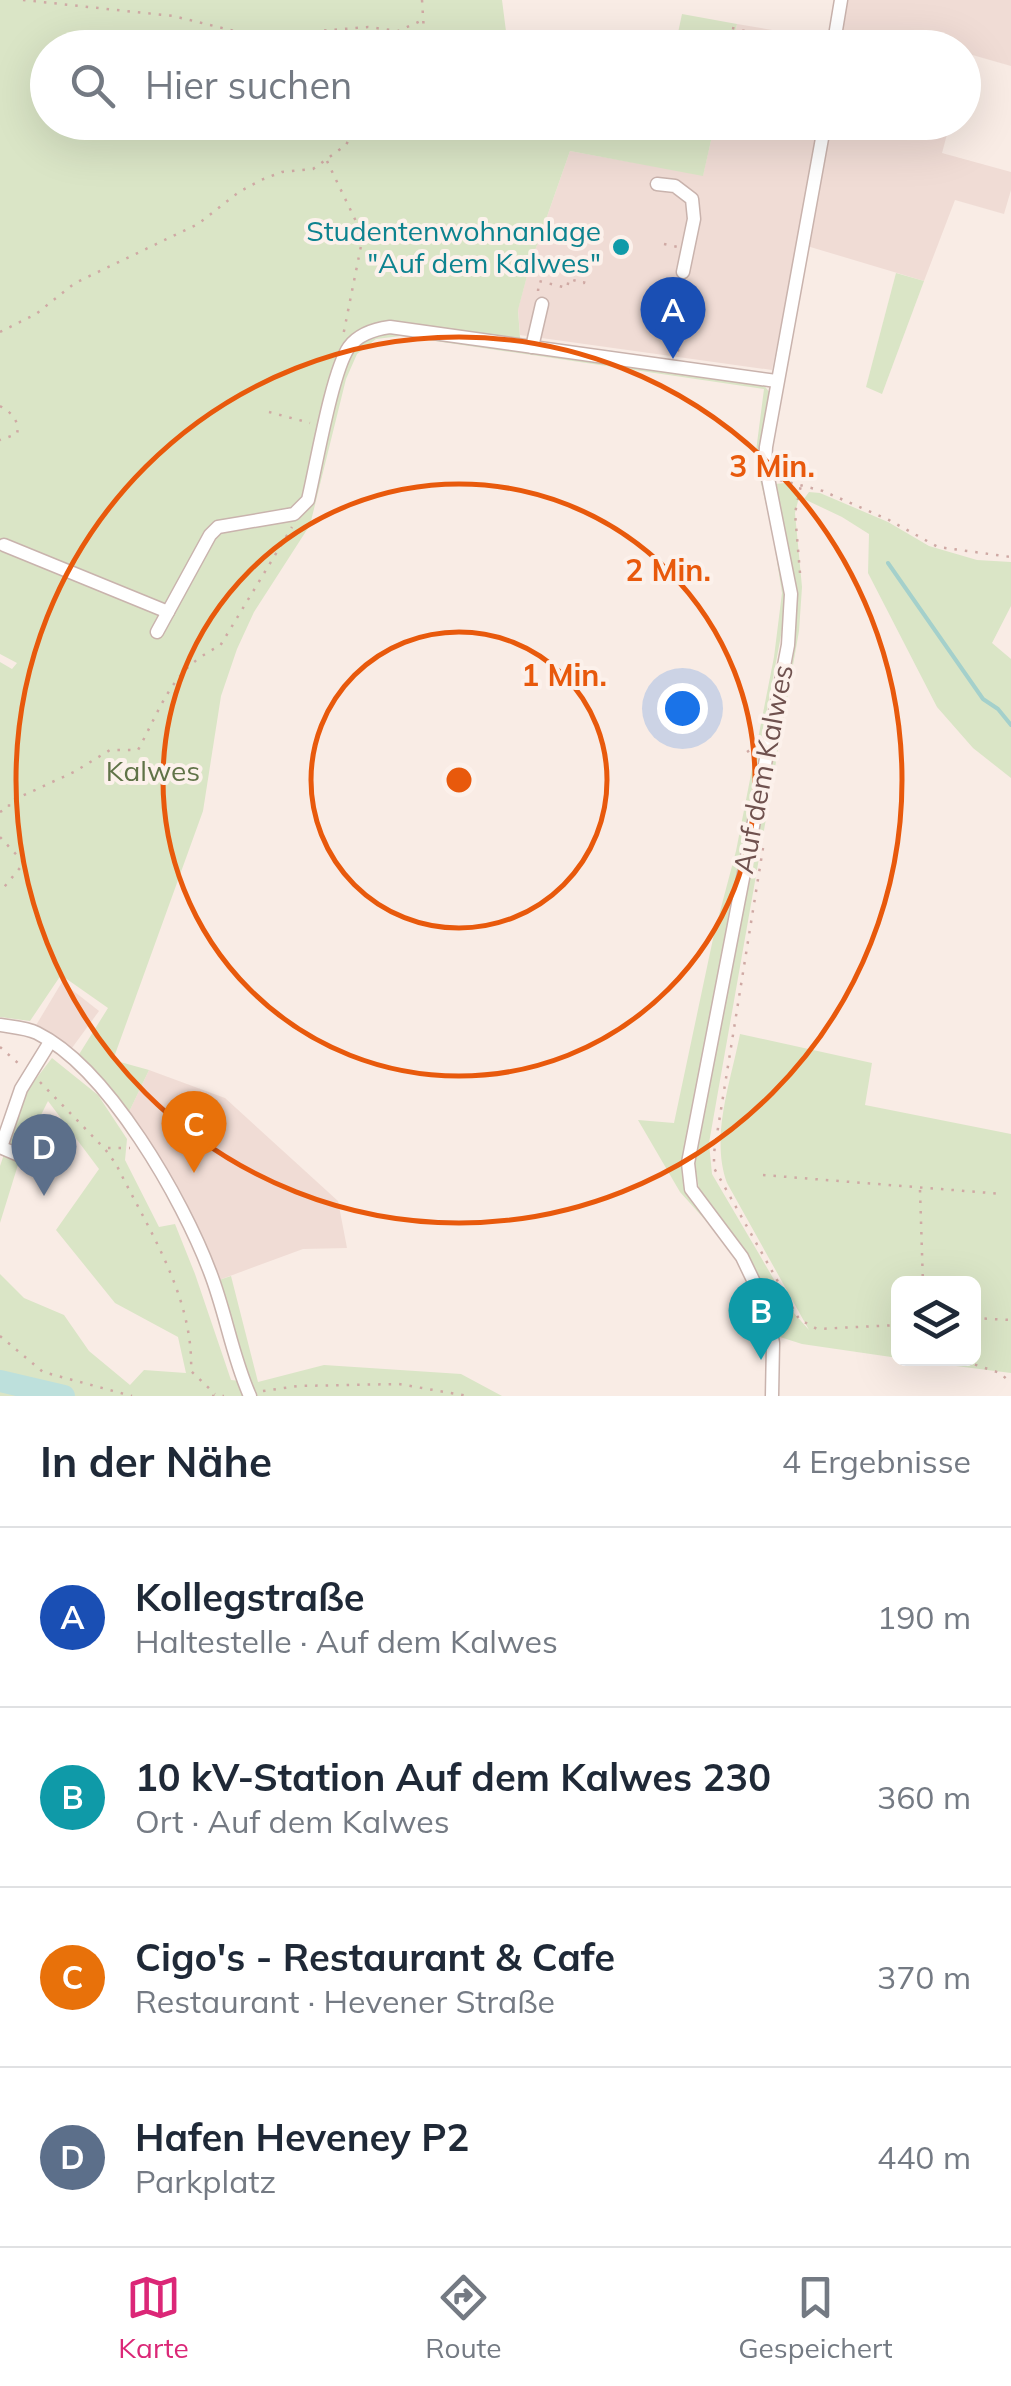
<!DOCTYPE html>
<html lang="de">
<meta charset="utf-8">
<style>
:root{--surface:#fff;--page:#f6f6f7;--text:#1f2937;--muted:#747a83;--line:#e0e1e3;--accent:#db2777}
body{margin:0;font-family:Mulish,sans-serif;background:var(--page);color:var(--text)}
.controls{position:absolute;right:30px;bottom:30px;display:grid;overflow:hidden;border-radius:15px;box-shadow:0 10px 40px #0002}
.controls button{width:90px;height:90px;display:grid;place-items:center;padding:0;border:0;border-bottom:2px solid var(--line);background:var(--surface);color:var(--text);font:50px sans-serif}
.you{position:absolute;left:682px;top:708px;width:35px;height:35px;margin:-25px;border:8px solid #fff;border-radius:50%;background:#1a73e8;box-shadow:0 0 0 15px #1a73e833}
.badge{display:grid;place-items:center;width:65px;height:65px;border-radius:50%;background:var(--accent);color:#fff;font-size:32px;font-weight:700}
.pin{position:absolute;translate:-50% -82px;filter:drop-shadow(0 2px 5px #0008)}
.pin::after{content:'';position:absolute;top:52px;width:35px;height:30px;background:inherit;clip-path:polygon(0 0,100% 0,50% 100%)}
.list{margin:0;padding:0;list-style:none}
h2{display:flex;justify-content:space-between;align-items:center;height:130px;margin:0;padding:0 40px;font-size:42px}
h2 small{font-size:32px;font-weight:400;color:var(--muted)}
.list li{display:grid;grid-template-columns:65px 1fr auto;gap:30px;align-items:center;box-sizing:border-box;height:180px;padding:0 40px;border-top:2px solid var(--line)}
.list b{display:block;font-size:38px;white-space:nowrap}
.list p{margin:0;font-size:32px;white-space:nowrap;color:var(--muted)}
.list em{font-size:32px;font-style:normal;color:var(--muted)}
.icon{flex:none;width:55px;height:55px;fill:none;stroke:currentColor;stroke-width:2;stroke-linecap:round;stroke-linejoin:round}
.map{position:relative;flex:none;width:1011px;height:1396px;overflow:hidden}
.search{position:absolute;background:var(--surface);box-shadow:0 10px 40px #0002;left:30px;right:30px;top:30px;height:110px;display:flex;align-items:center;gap:25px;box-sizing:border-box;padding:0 35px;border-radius:55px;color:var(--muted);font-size:38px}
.sheet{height:850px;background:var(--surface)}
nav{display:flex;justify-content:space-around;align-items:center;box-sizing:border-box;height:140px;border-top:2px solid var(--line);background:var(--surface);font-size:28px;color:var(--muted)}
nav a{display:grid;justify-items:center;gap:5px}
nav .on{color:var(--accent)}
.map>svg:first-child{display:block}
.residential{fill:#f0dcd5}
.green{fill:#dae5c6}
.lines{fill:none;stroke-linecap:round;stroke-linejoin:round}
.stream{stroke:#a4d0cb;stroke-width:4}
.river{stroke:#bde0dc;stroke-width:22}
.minor-casing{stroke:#c9b3ad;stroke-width:15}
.path{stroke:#cfa9a4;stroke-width:2.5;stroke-dasharray:2.5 8;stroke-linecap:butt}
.minor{stroke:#fff;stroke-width:12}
.ring{fill:none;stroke:#e8590c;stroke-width:5}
.culture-dot{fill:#0f9aa8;stroke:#fcf1eb;stroke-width:4}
.labels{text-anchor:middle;stroke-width:8;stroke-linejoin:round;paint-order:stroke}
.culture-label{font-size:28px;fill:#0d838f;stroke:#fcf1eb;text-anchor:end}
.street-label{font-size:28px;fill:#6f514e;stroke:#fcf1eb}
.park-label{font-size:28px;fill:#607348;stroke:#fcf1eb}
.centre{fill:#e8590c;stroke:#fcf1eb;stroke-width:5}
.ring-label{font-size:30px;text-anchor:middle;font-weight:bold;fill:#e8590c;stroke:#fcf1eb;stroke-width:8;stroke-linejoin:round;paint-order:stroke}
</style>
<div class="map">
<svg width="1011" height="1396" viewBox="0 0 1011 1396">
<rect width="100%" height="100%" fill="#f9ece5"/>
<!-- residential -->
<g class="residential">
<path d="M846,0H1011V66L969,54L964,72V48H839Z"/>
<path d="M737,24L778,31L776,41L809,47L732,48Z"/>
<path d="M715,123H950L942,153L1011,172V190L1004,214L955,200L924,281L807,246L793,263L772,370L520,335L518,309L530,265L570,151L703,175Z"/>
<path d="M62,982L99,1011L69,1052L35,1027Z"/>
<path d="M149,1070L225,1098L338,1201L347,1248L303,1249L219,1280L204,1239L181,1193L129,1112Z"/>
</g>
<!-- green -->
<g class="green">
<path d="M0,0H502L508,47L48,48V122L715,123L703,176L570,151L530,265L518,310L521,351L763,384L770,393L757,459L785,594V614L683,1160L686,1189L724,1241L680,1192L638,1120L674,1123L714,934L736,851L774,657L782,593L772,529L755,459L764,389L401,336L376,339L357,354L346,379L310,525L254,612L237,649L221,696L203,811L113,1060L149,1070L129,1112L78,1056L108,1008L61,975L30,1021L0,1017V662L12,669L17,663L0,654Z"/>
<path d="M682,14L737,24L732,47H675Z"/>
<path d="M896,273L924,281L882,394L866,387Z"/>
<path d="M785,483L799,497L795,513L802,587L799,631L709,1143L712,1174L793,1312L809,1330L727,1183C710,1137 731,1081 740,1034L872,1063L865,1105L1011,1134V1373L901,1359L974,1358V1284H898V1358L802,1344L780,1337L750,1260L700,1194L693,1158L793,644L775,484Z"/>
<path d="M809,492L820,493L888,522L929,546L977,560L1011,562V606L992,643L1011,659V778L973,748L937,707L868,573L869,534L842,517L804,499Z"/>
<path d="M52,1058L98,1095L127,1139L125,1160L159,1227L175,1224L195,1274L231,1380L249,1382L219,1280L231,1276L258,1382L324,1365L461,1374L502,1396H0V1274L24,1298L64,1315L89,1351L130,1385L144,1370L186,1373L178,1337L115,1303L56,1230L99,1169L48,1101L21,1155L0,1223V1166L25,1093Z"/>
</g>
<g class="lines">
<!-- stream -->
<path class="stream" d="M888,563L983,699L998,709L1011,725"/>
<!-- river -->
<path class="river" d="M0,1381L64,1396"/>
<defs>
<g id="minor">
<path d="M833,48L841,0"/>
<path d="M657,184L675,186L692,199L694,219L683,272"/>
<path d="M532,347L542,304"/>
<path d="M4,545L168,612"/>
<path d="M157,632L210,535L218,527L294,514L308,500C316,467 332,371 349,347C358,335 375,329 390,327L776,381"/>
<path d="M0,1025C12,1027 27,1028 37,1033C108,1068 183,1200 210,1272C226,1313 232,1356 250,1396"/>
<path d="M0,1147L40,1164"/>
<path d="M1,1147L21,1089L50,1042"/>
<path d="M772,1396L773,1343L767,1309L742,1257L691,1189L688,1163L788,645L791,594L765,463L766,447L825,122"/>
</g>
</defs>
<!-- minor casing -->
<use href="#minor" class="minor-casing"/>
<!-- path -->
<g class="path">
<path d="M23,0L173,16L255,36L368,27L398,31L425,19"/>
<path d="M422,0L425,48"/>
<path d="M732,28L780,39"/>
<path d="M327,161L363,236L343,336"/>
<path d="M664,244L678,247"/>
<path d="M538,291L539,281L567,288L569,279L584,283L591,252"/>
<path d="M0,332L36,314L75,283L198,224L239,192L261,180L282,172L313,169L346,145L358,122"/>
<path d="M661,333L672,278"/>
<path d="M670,335L681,341L677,354"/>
<path d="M0,406C11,412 20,421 17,434L0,440"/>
<path d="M269,412L310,423"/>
<path d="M780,480L823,491L889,520L938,547L1011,557"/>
<path d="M800,573L795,513L801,485"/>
<path d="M747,752L755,747"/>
<path d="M0,812L9,807V802L74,772L110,750H138C162,706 172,668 220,646L292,527"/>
<path d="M0,837L24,863L0,892"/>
<path d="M763,848L714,1153V1168L799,1319L817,1329L898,1325"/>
<path d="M0,1047L19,1064"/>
<path d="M40,1082L105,1149L116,1164C148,1229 194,1297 191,1371L215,1394"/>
<path d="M108,1148H130"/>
<path d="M763,1175L1003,1194"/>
<path d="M920,1190L923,1284"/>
<path d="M974,1318L1011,1320"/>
<path d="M0,1336L43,1372L132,1396"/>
<path d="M955,1358L1000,1373L1011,1383"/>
<path d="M263,1391L298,1386L399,1384L468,1396"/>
<path d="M212,1396H224"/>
</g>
<!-- minor -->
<use href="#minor" class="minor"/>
</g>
<!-- distance rings -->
<g class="ring">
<circle cx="459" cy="780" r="148"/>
<circle cx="459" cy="780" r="296"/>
<circle cx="459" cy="780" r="443"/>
</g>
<!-- markers -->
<circle class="culture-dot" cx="621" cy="247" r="10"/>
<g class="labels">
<!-- culture labels -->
<g class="culture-label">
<text x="601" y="241">Studentenwohnanlage<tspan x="601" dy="32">"Auf dem Kalwes"</tspan></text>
</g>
<!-- street labels -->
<g class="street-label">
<text transform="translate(763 769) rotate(-79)" y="10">Auf dem Kalwes</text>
</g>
<!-- park labels -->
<g class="park-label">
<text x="153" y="781">Kalwes</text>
</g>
</g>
<circle cx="459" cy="780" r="15" class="centre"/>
<g class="ring-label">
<text x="772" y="477">3 Min.</text>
<text x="668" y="581">2 Min.</text>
<text x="564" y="686">1 Min.</text>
</g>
</svg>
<div class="controls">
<button><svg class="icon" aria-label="layers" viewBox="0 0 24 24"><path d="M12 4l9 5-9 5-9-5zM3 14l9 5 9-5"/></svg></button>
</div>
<div class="you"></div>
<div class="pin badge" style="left:673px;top:359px;background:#1a4fb4">A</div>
<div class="pin badge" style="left:761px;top:1360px;background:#0f9aa8">B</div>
<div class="pin badge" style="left:194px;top:1173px;background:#e8710a">C</div>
<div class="pin badge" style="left:44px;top:1196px;background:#5c6f8a">D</div>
<div class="search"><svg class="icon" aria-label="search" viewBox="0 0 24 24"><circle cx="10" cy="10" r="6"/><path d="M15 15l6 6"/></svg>Hier suchen</div>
</div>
<section class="sheet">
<h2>In der Nähe<small>4 Ergebnisse</small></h2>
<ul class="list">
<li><span class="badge" style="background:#1a4fb4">A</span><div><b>Kollegstraße</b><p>Haltestelle · Auf dem Kalwes</p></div><em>190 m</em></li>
<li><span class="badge" style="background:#0f9aa8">B</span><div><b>10 kV-Station Auf dem Kalwes 230</b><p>Ort · Auf dem Kalwes</p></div><em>360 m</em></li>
<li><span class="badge" style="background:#e8710a">C</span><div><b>Cigo's - Restaurant &amp; Cafe</b><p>Restaurant · Hevener Straße</p></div><em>370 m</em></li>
<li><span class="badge" style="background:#5c6f8a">D</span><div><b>Hafen Heveney P2</b><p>Parkplatz</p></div><em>440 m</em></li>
</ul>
</section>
<nav>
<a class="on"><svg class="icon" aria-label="map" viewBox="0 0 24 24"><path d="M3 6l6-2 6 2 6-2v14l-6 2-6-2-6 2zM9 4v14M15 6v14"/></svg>Karte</a>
<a><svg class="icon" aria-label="directions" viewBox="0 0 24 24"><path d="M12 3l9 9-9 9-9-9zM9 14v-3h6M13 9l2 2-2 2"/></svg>Route</a>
<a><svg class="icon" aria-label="saved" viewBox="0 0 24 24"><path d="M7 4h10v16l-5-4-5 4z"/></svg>Gespeichert</a>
</nav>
